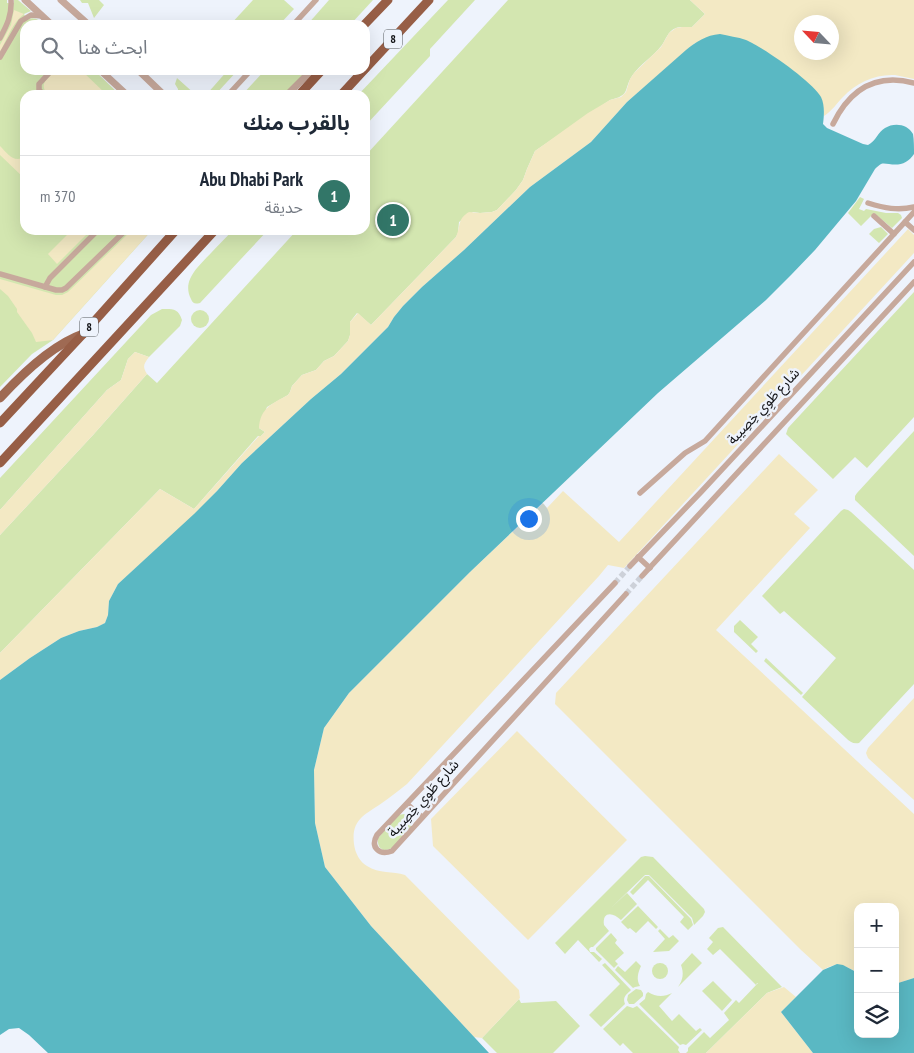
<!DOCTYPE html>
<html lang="ar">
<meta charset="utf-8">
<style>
:root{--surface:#fff;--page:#f6f6f7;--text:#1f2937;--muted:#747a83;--line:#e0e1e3;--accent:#327668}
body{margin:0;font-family:"PT Sans Narrow","Noto Sans Arabic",sans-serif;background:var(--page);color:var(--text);direction:rtl}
.controls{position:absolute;right:15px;bottom:15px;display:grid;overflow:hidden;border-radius:10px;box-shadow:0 5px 20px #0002}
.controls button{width:45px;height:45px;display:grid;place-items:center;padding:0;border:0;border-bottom:1px solid var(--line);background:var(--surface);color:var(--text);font:25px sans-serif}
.compass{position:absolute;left:794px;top:15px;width:45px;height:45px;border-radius:50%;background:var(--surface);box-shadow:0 5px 20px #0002;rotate:296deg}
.you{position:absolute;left:528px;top:518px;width:18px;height:18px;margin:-12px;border:4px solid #fff;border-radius:50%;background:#1a73e8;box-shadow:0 0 0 8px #1a73e833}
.badge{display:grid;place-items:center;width:32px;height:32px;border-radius:50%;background:var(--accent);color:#fff;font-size:16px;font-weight:700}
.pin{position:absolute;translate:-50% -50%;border:2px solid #fff;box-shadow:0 1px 5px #0006}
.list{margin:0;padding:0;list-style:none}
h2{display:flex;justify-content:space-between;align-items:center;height:65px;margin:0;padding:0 20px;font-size:21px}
h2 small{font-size:16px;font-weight:400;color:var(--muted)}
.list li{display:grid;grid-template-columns:32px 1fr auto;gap:15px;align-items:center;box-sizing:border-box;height:80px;padding:0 20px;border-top:1px solid var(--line)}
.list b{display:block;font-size:19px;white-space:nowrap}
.list p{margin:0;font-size:16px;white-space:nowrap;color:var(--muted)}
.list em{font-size:16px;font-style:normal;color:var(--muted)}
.icon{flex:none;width:28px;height:28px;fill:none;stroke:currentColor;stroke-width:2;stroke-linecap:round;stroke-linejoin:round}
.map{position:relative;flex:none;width:914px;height:1053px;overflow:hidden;direction:ltr}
.search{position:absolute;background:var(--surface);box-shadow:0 5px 20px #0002;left:20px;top:20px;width:350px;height:55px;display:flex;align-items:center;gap:12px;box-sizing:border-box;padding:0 18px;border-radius:15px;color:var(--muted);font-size:19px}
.panel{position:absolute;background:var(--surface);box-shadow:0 5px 20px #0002;left:20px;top:90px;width:350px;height:145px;border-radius:15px;direction:rtl}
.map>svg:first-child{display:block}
.green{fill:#d3e6b0}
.sand{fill:#f3e9c4;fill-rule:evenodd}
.water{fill:#5ab8c3}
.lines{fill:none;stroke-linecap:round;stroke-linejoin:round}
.minor-tunnel{stroke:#cdd1d9;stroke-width:5.5;stroke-dasharray:5.5 3;stroke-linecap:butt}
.minor{stroke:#c7a99c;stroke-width:5.5}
.tertiary{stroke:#c7a99c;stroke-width:7}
.primary{stroke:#9f6a53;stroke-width:9}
.trunk{stroke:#975e46;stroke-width:9}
.labels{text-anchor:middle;stroke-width:5;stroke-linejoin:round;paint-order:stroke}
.shield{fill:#eef3fc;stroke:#53565a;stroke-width:1}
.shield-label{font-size:12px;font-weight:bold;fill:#111215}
.street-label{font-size:14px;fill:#111215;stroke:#eef3fc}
</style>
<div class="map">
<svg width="914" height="1053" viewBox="0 0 914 1053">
<rect width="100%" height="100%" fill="#eef3fc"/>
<!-- green -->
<g class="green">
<path d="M0,0H7V3H14V0H18L31,11L24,14L27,20C34,16 39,20 45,25H25V70H94L120,95H25V230H152L53,340L32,354L0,387Z"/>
<path d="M80,0H99L104,5L94,18L88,3H82Z"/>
<path d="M253,0H284L294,9L279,25H230Z"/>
<path d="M329,0H373L350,25H307Z"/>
<path d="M448,0H475L430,49V56L365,126V95H358Z"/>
<path d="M508,0H690L705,14L692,27C687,28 681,26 676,28C668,31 666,39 662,45C653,57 640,64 632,76C623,90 631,95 610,100L535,151L527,169L523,180L516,190L497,210L492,212L480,213L473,212L459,222L458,233L456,237L371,325L357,313L350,322V335L348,341L334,356L324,361L316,370L302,375L292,386L290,392L288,395L267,407L259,428L265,432L261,436H258L194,509L160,489L0,653V535L93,435L147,374L157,383L297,230H365V156Z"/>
<path d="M228,70H238L215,95H206Z"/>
<path d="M265,70H308C300,79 290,95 277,95V91L272,90L268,95H242Z"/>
<path d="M177,78L196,95H178V89L175,84Z"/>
<path d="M860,197L864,199L859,209L864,211L866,209L886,213H898L901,215L902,218L892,228L874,213L861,226L848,213Z"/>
<path d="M881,227L888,234L879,243L869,234L874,229Z"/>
<path d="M233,230H268L200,303C195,304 193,304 191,299C181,280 200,265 211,253C218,245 226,238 233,230Z"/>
<path d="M914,292V417L867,468L855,457L833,479L786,434L788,428Z"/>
<path d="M162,309C173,309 178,308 182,320L180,326L149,357L135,352L128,359L121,380L107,390L0,510V478L151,315Z"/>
<circle cx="200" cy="319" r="9"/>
<path d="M914,431V556L855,500V496L857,493Z"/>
<path d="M844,509L848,510L851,512L914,570V684L859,743C853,744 850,742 846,738L802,697L836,658L784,611L780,614L762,596L841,511Z"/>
<path d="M740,620L758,637L751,644L758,651L756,653L734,632V626Z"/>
<path d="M766,658L803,693L801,695L764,661Z"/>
<path d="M404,814C410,816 413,821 411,827L392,848C382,853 377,848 378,838L398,815Z"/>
<path d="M645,856L653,857L704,909L705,912L703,916L694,925L692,918L649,875H645L612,907L627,893L637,904L621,920C613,912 602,911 604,925L609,931L593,947H591L589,949L590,952H594L602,959L599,962L578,940L565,954L555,943L641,857Z"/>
<path d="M645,876H649L691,919L693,925L688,930L680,922L684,917L648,880L633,895L630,892Z"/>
<path d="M638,906L658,927L656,929L648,921L636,933L630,928L628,929L621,922Z"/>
<path d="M723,927L782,987L767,993L706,1053H686L688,1051V1048L704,1032L710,1038L729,1020L724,1013L736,1000L739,1003L758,983H757L756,985L720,949L713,955L707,949L713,942L709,938L718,928Z"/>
<path d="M660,929L669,938L673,935L679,941L669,951L653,952L665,939L658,931Z"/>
<path d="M611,933L617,940L615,943L624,953L615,961L618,964L614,968L596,950V948Z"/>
<path d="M692,953L702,963L678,987C683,980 684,973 681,965Z"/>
<path d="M636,961L641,966C638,973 636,979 640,986L635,987L633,988L615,970L618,966L625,972Z"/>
<path d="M605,963L631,990C627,994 622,997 625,1004L601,1027L589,1015L620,984L602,965Z"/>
<circle cx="660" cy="971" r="8"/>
<path d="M713,981L732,1000L722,1011L702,991Z"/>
<path d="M636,989L641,990L643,993V996L634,1004H629L627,1000L628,995Z"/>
<path d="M648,992C656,997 664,997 672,993L659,1006L672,1021L679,1014L696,1031L700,1028L702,1030L686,1045L683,1044L680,1045L639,1004L645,999L646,994Z"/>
<path d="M519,999L521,1003L556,1001L580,1026L553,1053H497L482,1038Z"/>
<path d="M627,1006L633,1008L637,1006L679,1047L678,1050L680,1053H633L623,1043L620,1046L603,1029Z"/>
</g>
<!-- sand -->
<g class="sand">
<path d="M690,0H914V79C908,78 901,76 895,75C875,74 856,83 843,97C837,103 832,111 824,116L823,104L695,43L627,102L591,142L530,187L464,250L422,287L403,306L394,317L388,327L341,374L311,399L242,463L217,491L194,515L118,584L109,601L108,615L105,623L97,627L79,631L61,638L30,658L0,680V653L160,489L194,509L259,436H261L265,432L259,428C260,408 273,403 288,395L290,392L292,386L302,375L316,370L324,361L334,356L348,341L350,335V322L358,313L371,325L456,237C461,226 457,219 469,212L480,213L492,212L497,210L516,190L523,180L527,169L535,151L588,113L610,100L621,97L626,92L630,79L634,73L661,47L669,33L676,28L682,27H692L705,14ZM802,22H832V52H802Z"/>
<path d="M14,10L24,14C12,23 7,39 0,52V45L11,25Z"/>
<path d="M57,70H81L107,95H48C38,83 48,78 57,70Z"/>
<path d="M0,146C8,154 13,163 25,157V177L24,178L0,155Z"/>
<path d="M908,229L914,235V253L624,568L608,565L599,576L407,784C399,790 391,797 382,803C365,815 351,819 354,844C355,853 360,862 367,866C379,874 393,871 405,875L519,990L520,998L482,1038L474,1037L371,926L325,867L315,823L314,770L324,728L349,693L470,572L543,503L547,508L563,491L619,542Z"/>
<path d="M72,230H91L57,264L48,254Z"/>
<path d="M132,230H152L53,340L36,342L32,333L17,312V309L8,296L0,289V279L56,295H62L68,292Z"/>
<path d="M135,352L149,357C144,364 142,366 147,374L93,435L0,535V510L107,390L121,380L128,359Z"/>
<path d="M779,454L818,490L794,514L810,528L716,630L914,814V978L895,984V907H858V973C843,965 839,961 823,970L801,950L555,704L556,693Z"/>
<path d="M914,698V800L868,758L866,753L868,748Z"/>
<path d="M517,731L627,840L528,940L433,846L431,819Z"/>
<path d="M784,987L796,997L781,1012L813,1053H706L767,993Z"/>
</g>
<!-- water -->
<g class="water">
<path d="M720,34C728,36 738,37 746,40C763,47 813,82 821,97C825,105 824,116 823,124L827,128L863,144L868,145C876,141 878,132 885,128C894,122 908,124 913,134C914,140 914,148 914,154C908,163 900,166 889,164C886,164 884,163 881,164C879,165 877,167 875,169L856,201L815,250L791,275L766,300L658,393L470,572L349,693L324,728L314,770L315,823L325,867L371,926L489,1053H48L29,1035L19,1028L9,1029L0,1035V680L30,658L61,638L79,631L97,627L105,623L108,615L109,601L118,584L194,514L217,491L242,463L311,399L341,374L388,327L394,317L403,306L422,287L464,250L530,187L591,142L627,102L686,50C696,42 706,35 720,34Z"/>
<path d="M837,964L843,965L858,973V1034H895V984L914,978V1053H813L781,1012L823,970Z"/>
</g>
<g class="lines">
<!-- minor-tunnel -->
<g class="minor-tunnel">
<path d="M615,583L630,566"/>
<path d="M626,594L642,576"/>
</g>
<!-- minor -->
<g class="minor">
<path d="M293,25L316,0"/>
<path d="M0,38C7,25 12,15 11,0"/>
<path d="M0,57L21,21L31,15L42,16"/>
<path d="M44,95L39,90V84L52,70"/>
<path d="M228,95L251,70"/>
<path d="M833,124C850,89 876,73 914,83"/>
<path d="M868,203C884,208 898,211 914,207"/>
<path d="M874,216L894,234"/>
<path d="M905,222L914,230"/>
<path d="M0,274L56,290H62L66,288L126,230"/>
<path d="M45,287L50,278L98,230"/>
<path d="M640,493L685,453L705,441L914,212"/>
<path d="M638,557L650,568"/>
<path d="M630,566L701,492L914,262"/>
<path d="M642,576L914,282"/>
<path d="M615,583L377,835C370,847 379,856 392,851L626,594"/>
<path d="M407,804L422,817"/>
</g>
<!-- tertiary -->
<g class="tertiary">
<path d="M25,0L52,25"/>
<path d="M61,0L89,25"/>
<path d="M100,70L127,95"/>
<path d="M138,70L164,95"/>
<path d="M287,95L304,78L316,70"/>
</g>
<!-- primary -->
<path class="primary" d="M0,398C22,374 52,345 83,334"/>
<!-- trunk -->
<g class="trunk">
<path d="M364,25L388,0"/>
<path d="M365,69L429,0"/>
<path d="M299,95L322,70"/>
<path d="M341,95L364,70"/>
<path d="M0,423L83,334L176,230"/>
<path d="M0,463L215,230"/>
</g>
</g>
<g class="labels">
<!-- shield labels -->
<g class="shield">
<rect x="384" y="29.5" width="18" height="19" rx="4"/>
<rect x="80" y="317.5" width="18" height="19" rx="4"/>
</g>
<g class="shield-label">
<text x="393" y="43">8</text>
<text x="89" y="331">8</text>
</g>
<!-- street labels -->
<g class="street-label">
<text transform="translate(763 406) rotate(-47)" y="5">شارع طَوِي خِصِيبة</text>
<text transform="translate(423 798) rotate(-48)" y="5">شارع طَوِي خِصِيبة</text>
</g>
</g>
</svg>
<div class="controls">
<button>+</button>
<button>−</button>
<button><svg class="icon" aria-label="layers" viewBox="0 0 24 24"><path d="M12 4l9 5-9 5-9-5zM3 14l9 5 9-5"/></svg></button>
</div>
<svg class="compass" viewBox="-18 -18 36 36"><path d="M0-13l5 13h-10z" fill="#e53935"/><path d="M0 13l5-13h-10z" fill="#747a83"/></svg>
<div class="you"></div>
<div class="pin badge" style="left:393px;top:220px">1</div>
<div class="search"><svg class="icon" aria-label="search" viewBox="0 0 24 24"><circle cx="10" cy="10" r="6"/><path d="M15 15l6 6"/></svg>ابحث هنا</div>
<section class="panel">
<h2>بالقرب منك<small></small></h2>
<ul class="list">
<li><span class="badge">1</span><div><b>Abu Dhabi Park</b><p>حديقة</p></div><em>370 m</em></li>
</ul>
</section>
</div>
